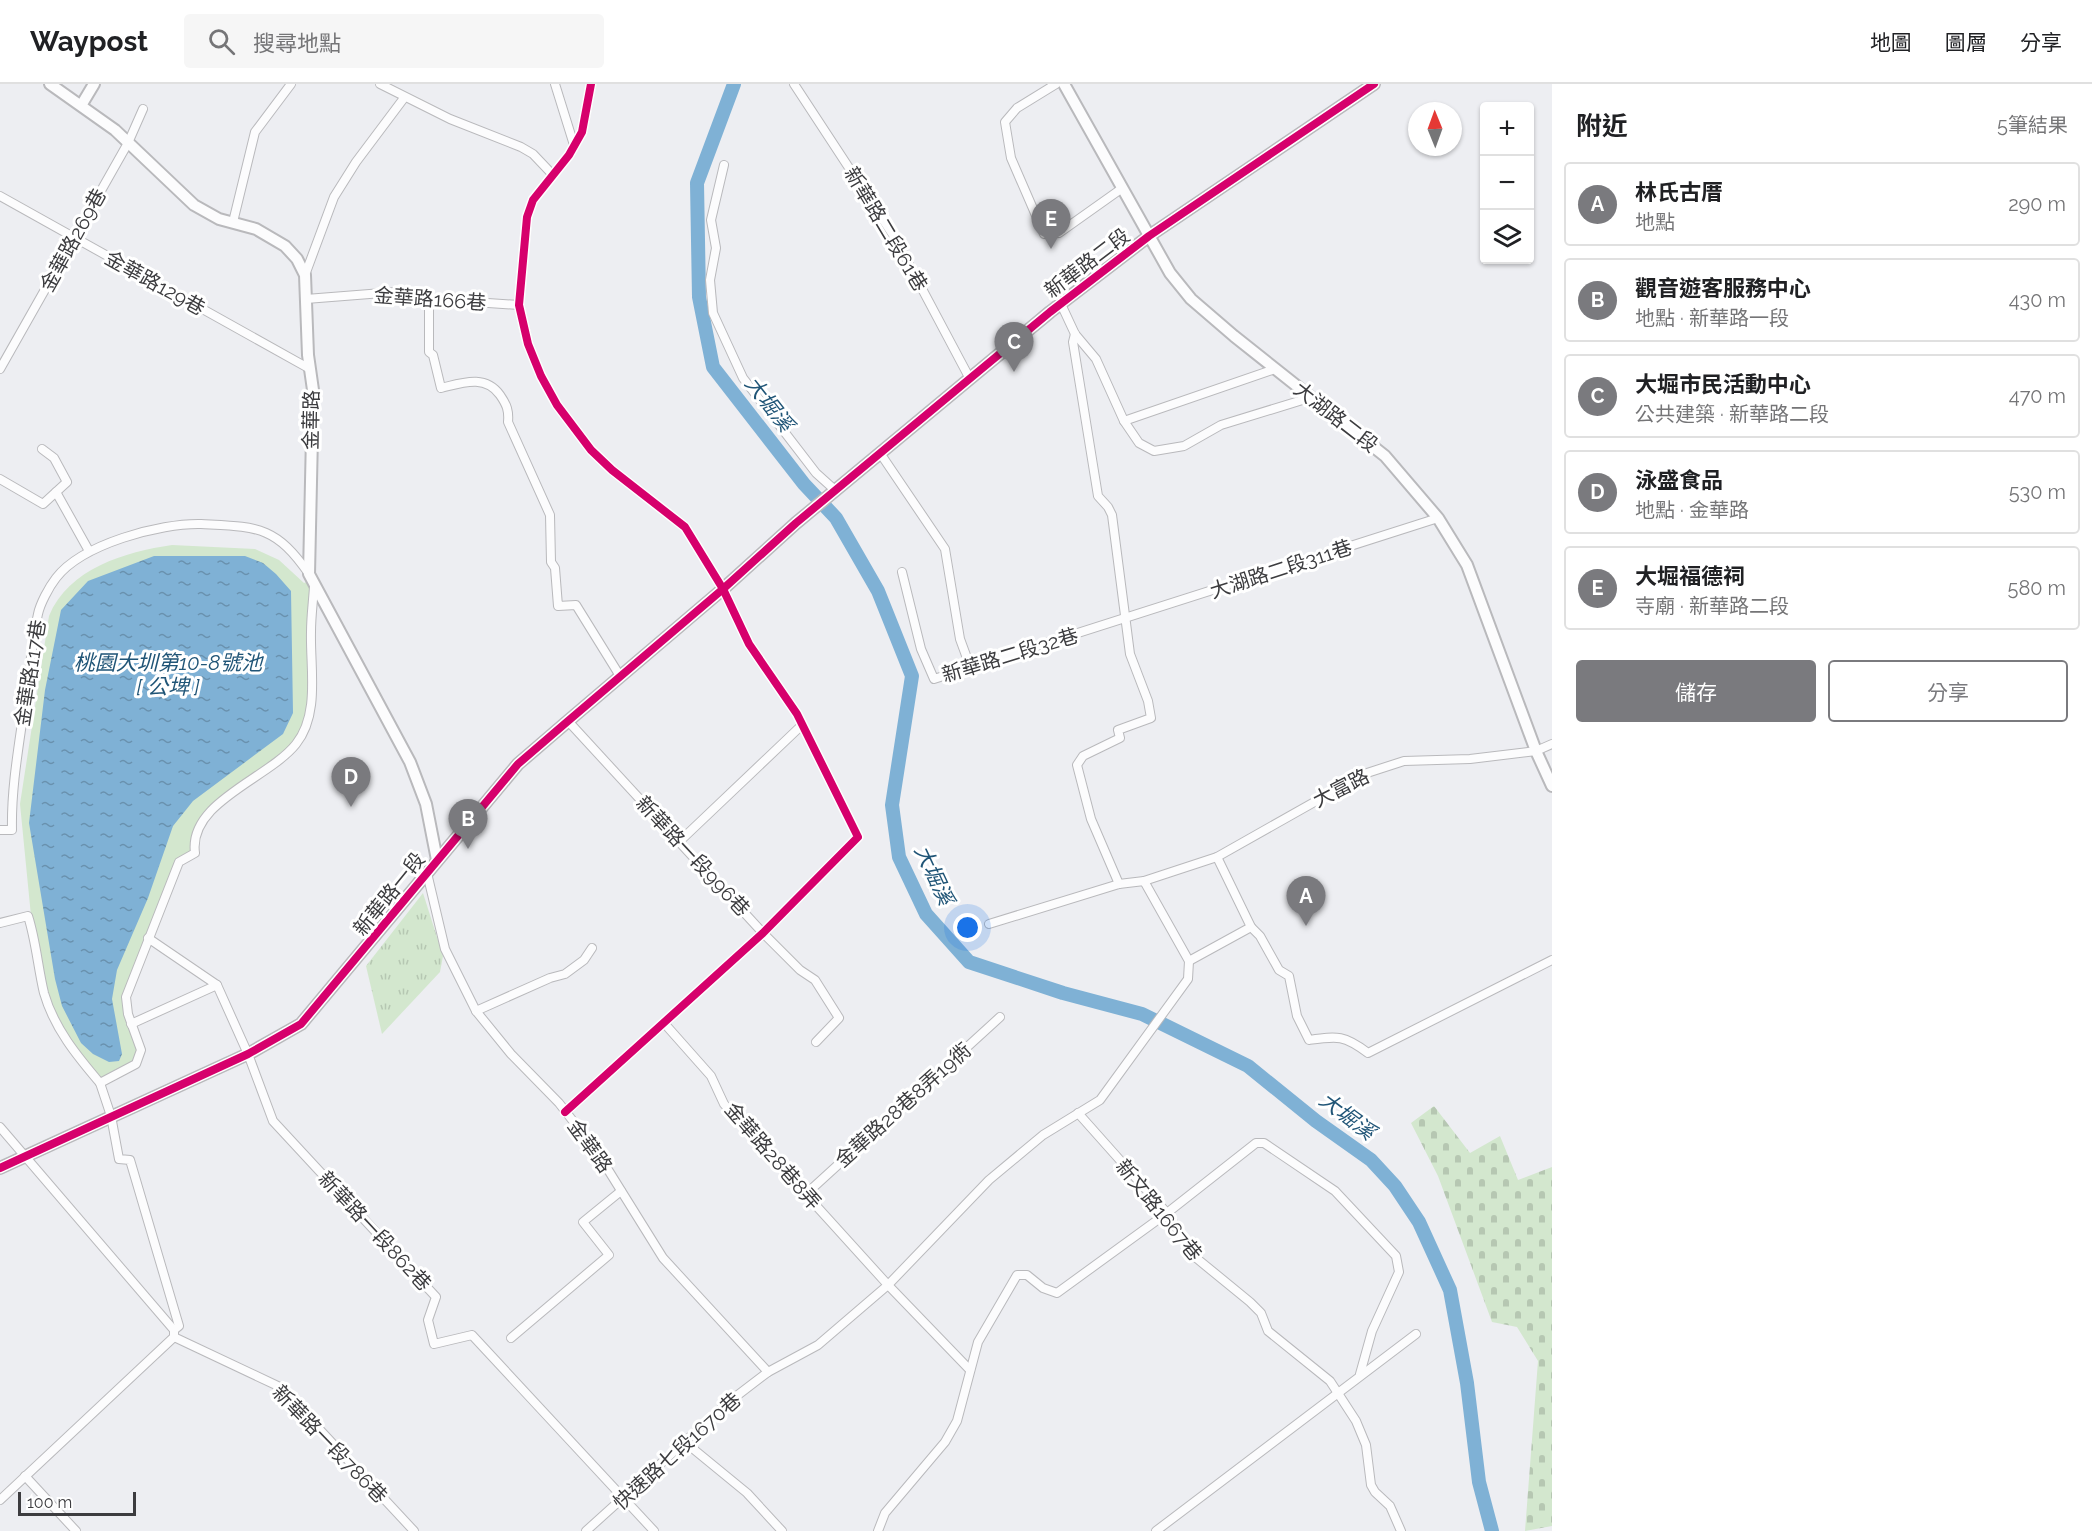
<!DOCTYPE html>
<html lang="zh-TW">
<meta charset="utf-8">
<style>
:root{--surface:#fff;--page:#f6f6f6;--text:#202124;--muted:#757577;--line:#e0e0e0;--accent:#7a7a7e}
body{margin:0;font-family:Raleway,"Noto Sans TC",sans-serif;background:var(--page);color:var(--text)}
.controls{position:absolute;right:18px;top:18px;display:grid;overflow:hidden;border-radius:6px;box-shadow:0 2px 4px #0004}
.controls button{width:54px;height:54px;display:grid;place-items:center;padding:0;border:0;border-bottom:2px solid var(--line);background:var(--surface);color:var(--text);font:30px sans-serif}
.compass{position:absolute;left:1408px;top:18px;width:54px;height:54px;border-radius:50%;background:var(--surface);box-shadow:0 2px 4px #0004;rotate:359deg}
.scale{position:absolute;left:18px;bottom:15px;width:118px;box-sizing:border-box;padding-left:6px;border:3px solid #3c3c3f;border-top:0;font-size:16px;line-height:21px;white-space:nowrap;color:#3c3c3f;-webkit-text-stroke:4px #fff;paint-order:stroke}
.you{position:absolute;left:968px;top:844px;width:21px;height:21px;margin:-15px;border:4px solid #fff;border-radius:50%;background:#1a73e8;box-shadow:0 0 0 9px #1a73e833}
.badge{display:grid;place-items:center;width:39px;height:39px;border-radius:50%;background:var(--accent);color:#fff;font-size:20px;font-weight:700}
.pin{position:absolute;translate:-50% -50px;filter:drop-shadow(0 2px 3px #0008)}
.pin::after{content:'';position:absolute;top:32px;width:21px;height:18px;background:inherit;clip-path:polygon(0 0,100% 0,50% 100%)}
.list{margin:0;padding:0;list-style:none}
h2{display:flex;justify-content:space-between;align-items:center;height:78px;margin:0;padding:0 24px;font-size:26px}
h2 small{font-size:20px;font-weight:400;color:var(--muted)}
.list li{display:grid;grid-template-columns:39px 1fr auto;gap:18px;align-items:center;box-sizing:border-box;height:84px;margin:0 12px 12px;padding:0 12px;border:2px solid var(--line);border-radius:6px}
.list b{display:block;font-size:22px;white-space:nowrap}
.list p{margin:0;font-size:20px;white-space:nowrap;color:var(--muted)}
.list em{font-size:20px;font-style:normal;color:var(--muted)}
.actions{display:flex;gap:12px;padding:18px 24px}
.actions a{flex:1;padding:14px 0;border:2px solid var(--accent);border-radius:6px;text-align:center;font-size:21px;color:var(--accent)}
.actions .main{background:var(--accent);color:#fff}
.icon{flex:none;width:33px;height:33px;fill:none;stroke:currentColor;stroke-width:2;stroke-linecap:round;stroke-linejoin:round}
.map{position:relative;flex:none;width:1552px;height:1447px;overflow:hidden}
header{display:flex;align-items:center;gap:36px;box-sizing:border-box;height:84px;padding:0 30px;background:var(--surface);border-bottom:2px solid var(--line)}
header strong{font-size:28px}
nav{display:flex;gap:33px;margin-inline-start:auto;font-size:21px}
.search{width:420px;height:54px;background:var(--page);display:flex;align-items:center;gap:15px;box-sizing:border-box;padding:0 21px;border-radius:6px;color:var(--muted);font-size:22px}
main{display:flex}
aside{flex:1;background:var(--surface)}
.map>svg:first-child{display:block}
.grass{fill:url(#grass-tufts)}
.cemetery{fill:url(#cemetery-stones)}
.park{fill:#d3e7ce}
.water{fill:url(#water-ripples)}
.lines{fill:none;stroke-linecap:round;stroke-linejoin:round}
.river{stroke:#7fb1d5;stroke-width:14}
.street-casing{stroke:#b9b9bc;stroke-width:10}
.secondary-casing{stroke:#b9b9bc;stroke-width:14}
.street{stroke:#fcfcfd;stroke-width:8}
.secondary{stroke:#fcfcfd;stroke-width:10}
.cycleway-casing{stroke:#fff;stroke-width:11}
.cycleway{stroke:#d6006c;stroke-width:8}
.labels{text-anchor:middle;stroke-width:6;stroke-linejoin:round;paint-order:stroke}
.street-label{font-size:20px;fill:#3c3c3f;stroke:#fff}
.water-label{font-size:21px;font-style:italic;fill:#205577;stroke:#fff}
</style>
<header>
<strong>Waypost</strong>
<div class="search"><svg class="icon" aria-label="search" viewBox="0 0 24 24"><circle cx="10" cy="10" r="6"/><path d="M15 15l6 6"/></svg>搜尋地點</div>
<nav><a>地圖</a><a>圖層</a><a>分享</a></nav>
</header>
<main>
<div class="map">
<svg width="1552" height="1447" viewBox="0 0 1552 1447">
<defs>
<pattern id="grass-tufts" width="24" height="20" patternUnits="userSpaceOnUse" patternTransform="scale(1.5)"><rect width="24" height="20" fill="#d3e7ce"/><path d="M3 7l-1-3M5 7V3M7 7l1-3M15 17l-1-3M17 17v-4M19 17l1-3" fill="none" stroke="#b6c7b2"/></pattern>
<pattern id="cemetery-stones" width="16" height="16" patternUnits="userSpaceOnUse" patternTransform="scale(1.5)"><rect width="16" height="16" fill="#d3e7ce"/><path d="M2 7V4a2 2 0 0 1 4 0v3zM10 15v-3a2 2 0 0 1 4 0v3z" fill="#b6c7b2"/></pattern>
<pattern id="water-ripples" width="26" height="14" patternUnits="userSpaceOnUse" patternTransform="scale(1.5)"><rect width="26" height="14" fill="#7fb1d5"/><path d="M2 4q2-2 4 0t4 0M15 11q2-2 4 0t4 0" fill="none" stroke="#6991ae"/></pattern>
</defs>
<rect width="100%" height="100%" fill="#edeef2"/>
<!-- grass -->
<path class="grass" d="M423,809L443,872L440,888L382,950L366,882Z"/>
<!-- cemetery -->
<path class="cemetery" d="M1434,1022L1470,1069L1500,1052L1518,1096L1552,1083V1442L1525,1447L1538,1277L1517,1243L1492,1238L1438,1092L1411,1039Z"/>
<!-- park -->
<path class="park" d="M172,461L255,465L279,476L304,499L311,496L310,613L307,636L295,661L201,736L194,769L178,777L125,913L138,973L134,984L100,1001L53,930L32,842L20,720L49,532C69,484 125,468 172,461Z"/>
<!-- water -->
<path class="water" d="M154,472H245L263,479L276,490L291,507L293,629L283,650L193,717L173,742L148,814L117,886L112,915L122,970L119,977L109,978L93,970L81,959L62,922L55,895L29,739L45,606L61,526L88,497Z"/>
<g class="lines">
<!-- river -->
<path class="river" d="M734,0L697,99L699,213L713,283L804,400L836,434L878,507L912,592L892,721L899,773L926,830L969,878L1063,909L1142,930L1248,982L1316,1037L1371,1076L1395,1102L1419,1138L1450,1206L1467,1299L1479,1398L1492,1447"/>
<defs>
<g id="street">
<path d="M380,0L450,35L521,63L533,70L552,90"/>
<path d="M555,0L574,61"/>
<path d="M794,0L895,154L970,295"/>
<path d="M1056,0L1017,24L1005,38L1011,74L1044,150L1059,149L1121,105"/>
<path d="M724,81L711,136L716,164L710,196L713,229L743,294L816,389L836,407"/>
<path d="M0,112L310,285"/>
<path d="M233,138L255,48L291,0"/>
<path d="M305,191L334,113L356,78L404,14"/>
<path d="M306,215L395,208L429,215L519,221"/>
<path d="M429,215V268L433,271L441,304C462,299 485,290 500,311C507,321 509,327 508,338L550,431L551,478L555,484L558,522L576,521L620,592"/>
<path d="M1061,220L1075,250L1096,275L1124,337L1139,359L1154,367L1184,362L1221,341L1309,314"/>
<path d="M1075,250L1073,258L1098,412L1108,423L1112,431L1130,570L1148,617L1151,634L1118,646L1120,654L1083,672L1077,681L1091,735L1119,800"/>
<path d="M0,285L128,59L143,25"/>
<path d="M1124,337L1275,285"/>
<path d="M880,369L945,465L960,555L971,585"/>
<path d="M0,395L43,420L67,398L54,374L42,365"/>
<path d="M56,408L89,467"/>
<path d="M902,488L921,565L934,595L1438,434"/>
<path d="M568,637L763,849L800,886L815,896L839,934L816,958"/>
<path d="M0,746H12C11,701 20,656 26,611C30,585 32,557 38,530C40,520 49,503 56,494C82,460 160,439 201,440C257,443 275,441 309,490"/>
<path d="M680,757L802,641"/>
<path d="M427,789L445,865L476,927L511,970L559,1019L597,1068L663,1174L768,1288"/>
<path d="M1144,797L1217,773L1364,690L1404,677L1470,675L1536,667L1552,660"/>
<path d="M0,839L28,832C36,857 38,884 44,909C54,944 77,972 100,999"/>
<path d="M1251,843L1260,852L1279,886L1289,892L1297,932L1309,956C1338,952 1344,951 1368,969L1552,876"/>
<path d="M148,854L217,901L248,970L273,1037L436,1213L428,1236L434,1260L472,1251L654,1447"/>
<path d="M1189,877L1251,843L1217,773"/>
<path d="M476,927L550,894L565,890L584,876L592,864"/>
<path d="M664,939L711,992L724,1020L888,1201L970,1286"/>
<path d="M131,940L217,901"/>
<path d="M565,1028L763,849L858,753L797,630L749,560L723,505L685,443L612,386L591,366L557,321L541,292L528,260L519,221L527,133L533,116L569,71L582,48L591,0"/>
<path d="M1078,1029L1167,1129L1195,1173L1250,1218L1261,1229L1268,1247L1330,1297L1356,1337L1366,1361L1371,1401L1375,1408L1390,1422L1401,1447"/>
<path d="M0,1043L174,1246"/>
<path d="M806,1110L1000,933"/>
<path d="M174,1253L280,1303L414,1447"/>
<path d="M511,1254L609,1171L583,1138L621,1107"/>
<path d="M686,1359L747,1409L782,1447"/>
<path d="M25,1392L76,1447"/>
<path d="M0,1416L174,1253V1246L179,1242L130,1076L119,1075L111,1032L100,999L136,980L141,966L128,930L126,913L179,778L195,769C188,718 268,695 296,660C320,630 310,584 311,548C311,533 313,518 314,503"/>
<path d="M586,1447L730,1317L768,1288L818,1261L888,1201L989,1096L1043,1051L1100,1016L1188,895L1189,877L1144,797L1119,800L989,840"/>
<path d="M878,1447L885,1429L945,1358L957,1337L978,1258L1017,1191H1027L1043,1204L1057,1209L1167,1129L1256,1059H1264L1335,1107L1396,1172L1399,1188L1372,1247L1360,1290"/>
<path d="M1156,1447L1416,1250"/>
</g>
<g id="secondary">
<path d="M50,0L115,46L194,121L219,135L256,145L285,162L297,175L305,191L308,271L313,306L309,490L410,678L426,720L437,776"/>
<path d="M1064,0L1170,189L1191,215L1234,252L1385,372L1438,434L1467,481L1536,667L1552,702"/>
<path d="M82,20L94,0"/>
<path d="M0,1084L248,970L301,940L518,680L568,637L723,505L796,439L1050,228L1149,152L1374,0"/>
</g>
</defs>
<!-- street casing -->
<use href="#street" class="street-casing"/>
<!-- secondary casing -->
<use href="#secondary" class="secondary-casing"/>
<!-- street -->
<use href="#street" class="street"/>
<!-- secondary -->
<use href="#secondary" class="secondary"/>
<defs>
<g id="cycleway">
<path d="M565,1028L763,849L858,753L797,630L749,560L723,505L685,443L612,386L591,366L557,321L541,292L528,260L519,221L527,133L533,116L569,71L582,48L591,0"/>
<path d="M0,1084L248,970L301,940L518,680L568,637L723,505L796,439L1050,228L1149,152L1374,0"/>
</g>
</defs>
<!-- cycleway casing -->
<use href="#cycleway" class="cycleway-casing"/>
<!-- cycleway -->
<use href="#cycleway" class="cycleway"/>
</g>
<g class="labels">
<!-- street labels -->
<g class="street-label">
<text transform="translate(886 145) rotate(59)" y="7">新華路二段61巷</text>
<text transform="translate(73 156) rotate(-61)" y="7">金華路269巷</text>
<text transform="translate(1087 179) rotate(-37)" y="7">新華路二段</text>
<text transform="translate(155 199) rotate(29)" y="7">金華路129巷</text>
<text transform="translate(430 215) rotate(4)" y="7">金華路166巷</text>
<text transform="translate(1336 333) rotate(38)" y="7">大湖路二段</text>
<text transform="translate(311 336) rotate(-89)" y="7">金華路</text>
<text transform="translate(1281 485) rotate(-18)" y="7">大湖路二段311巷</text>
<text transform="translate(1010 571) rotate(-17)" y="7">新華路二段32巷</text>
<text transform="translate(30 589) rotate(-81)" y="7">金華路117巷</text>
<text transform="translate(1341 704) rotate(-27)" y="7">大富路</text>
<text transform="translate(693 772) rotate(47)" y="7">新華路一段996巷</text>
<text transform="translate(389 810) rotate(-51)" y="7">新華路一段</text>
<text transform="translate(903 1021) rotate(-42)" y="7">金華路28巷8弄19衖</text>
<text transform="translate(590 1062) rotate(54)" y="7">金華路</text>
<text transform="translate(773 1072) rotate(49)" y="7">金華路28巷8弄</text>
<text transform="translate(1159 1126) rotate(51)" y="7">新文路1667巷</text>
<text transform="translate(375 1147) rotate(47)" y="7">新華路一段862巷</text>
<text transform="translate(330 1360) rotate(46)" y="7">新華路一段786巷</text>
<text transform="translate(677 1367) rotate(-42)" y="7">快速路七段1670巷</text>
</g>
<!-- water labels -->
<g class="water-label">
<text transform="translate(769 320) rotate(52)" y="7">大堀溪</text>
<text x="168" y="586">桃園大圳第10-8號池<tspan x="168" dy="24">[ 公埤 ]</tspan></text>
<text transform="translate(934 791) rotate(65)" y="7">大堀溪</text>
<text transform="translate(1347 1032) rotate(37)" y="7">大堀溪</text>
</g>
</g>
</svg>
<div class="controls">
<button>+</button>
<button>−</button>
<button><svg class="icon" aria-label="layers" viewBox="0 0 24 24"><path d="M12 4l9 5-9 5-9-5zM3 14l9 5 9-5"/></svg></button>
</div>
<svg class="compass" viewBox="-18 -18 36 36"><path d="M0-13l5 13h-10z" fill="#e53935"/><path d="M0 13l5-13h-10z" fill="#757577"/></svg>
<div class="scale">100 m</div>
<div class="you"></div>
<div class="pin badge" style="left:1306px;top:842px">A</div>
<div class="pin badge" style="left:468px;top:765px">B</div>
<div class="pin badge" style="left:1014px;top:288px">C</div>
<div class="pin badge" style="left:351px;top:723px">D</div>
<div class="pin badge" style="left:1051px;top:165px">E</div>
</div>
<aside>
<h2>附近<small>5筆結果</small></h2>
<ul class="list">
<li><span class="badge">A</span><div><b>林氏古厝</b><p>地點</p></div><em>290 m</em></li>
<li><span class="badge">B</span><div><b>觀音遊客服務中心</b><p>地點 · 新華路一段</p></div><em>430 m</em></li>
<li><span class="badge">C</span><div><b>大堀市民活動中心</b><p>公共建築 · 新華路二段</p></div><em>470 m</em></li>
<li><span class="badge">D</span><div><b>泳盛食品</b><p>地點 · 金華路</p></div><em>530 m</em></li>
<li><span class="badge">E</span><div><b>大堀福德祠</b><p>寺廟 · 新華路二段</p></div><em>580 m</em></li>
</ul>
<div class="actions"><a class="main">儲存</a><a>分享</a></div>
</aside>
</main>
